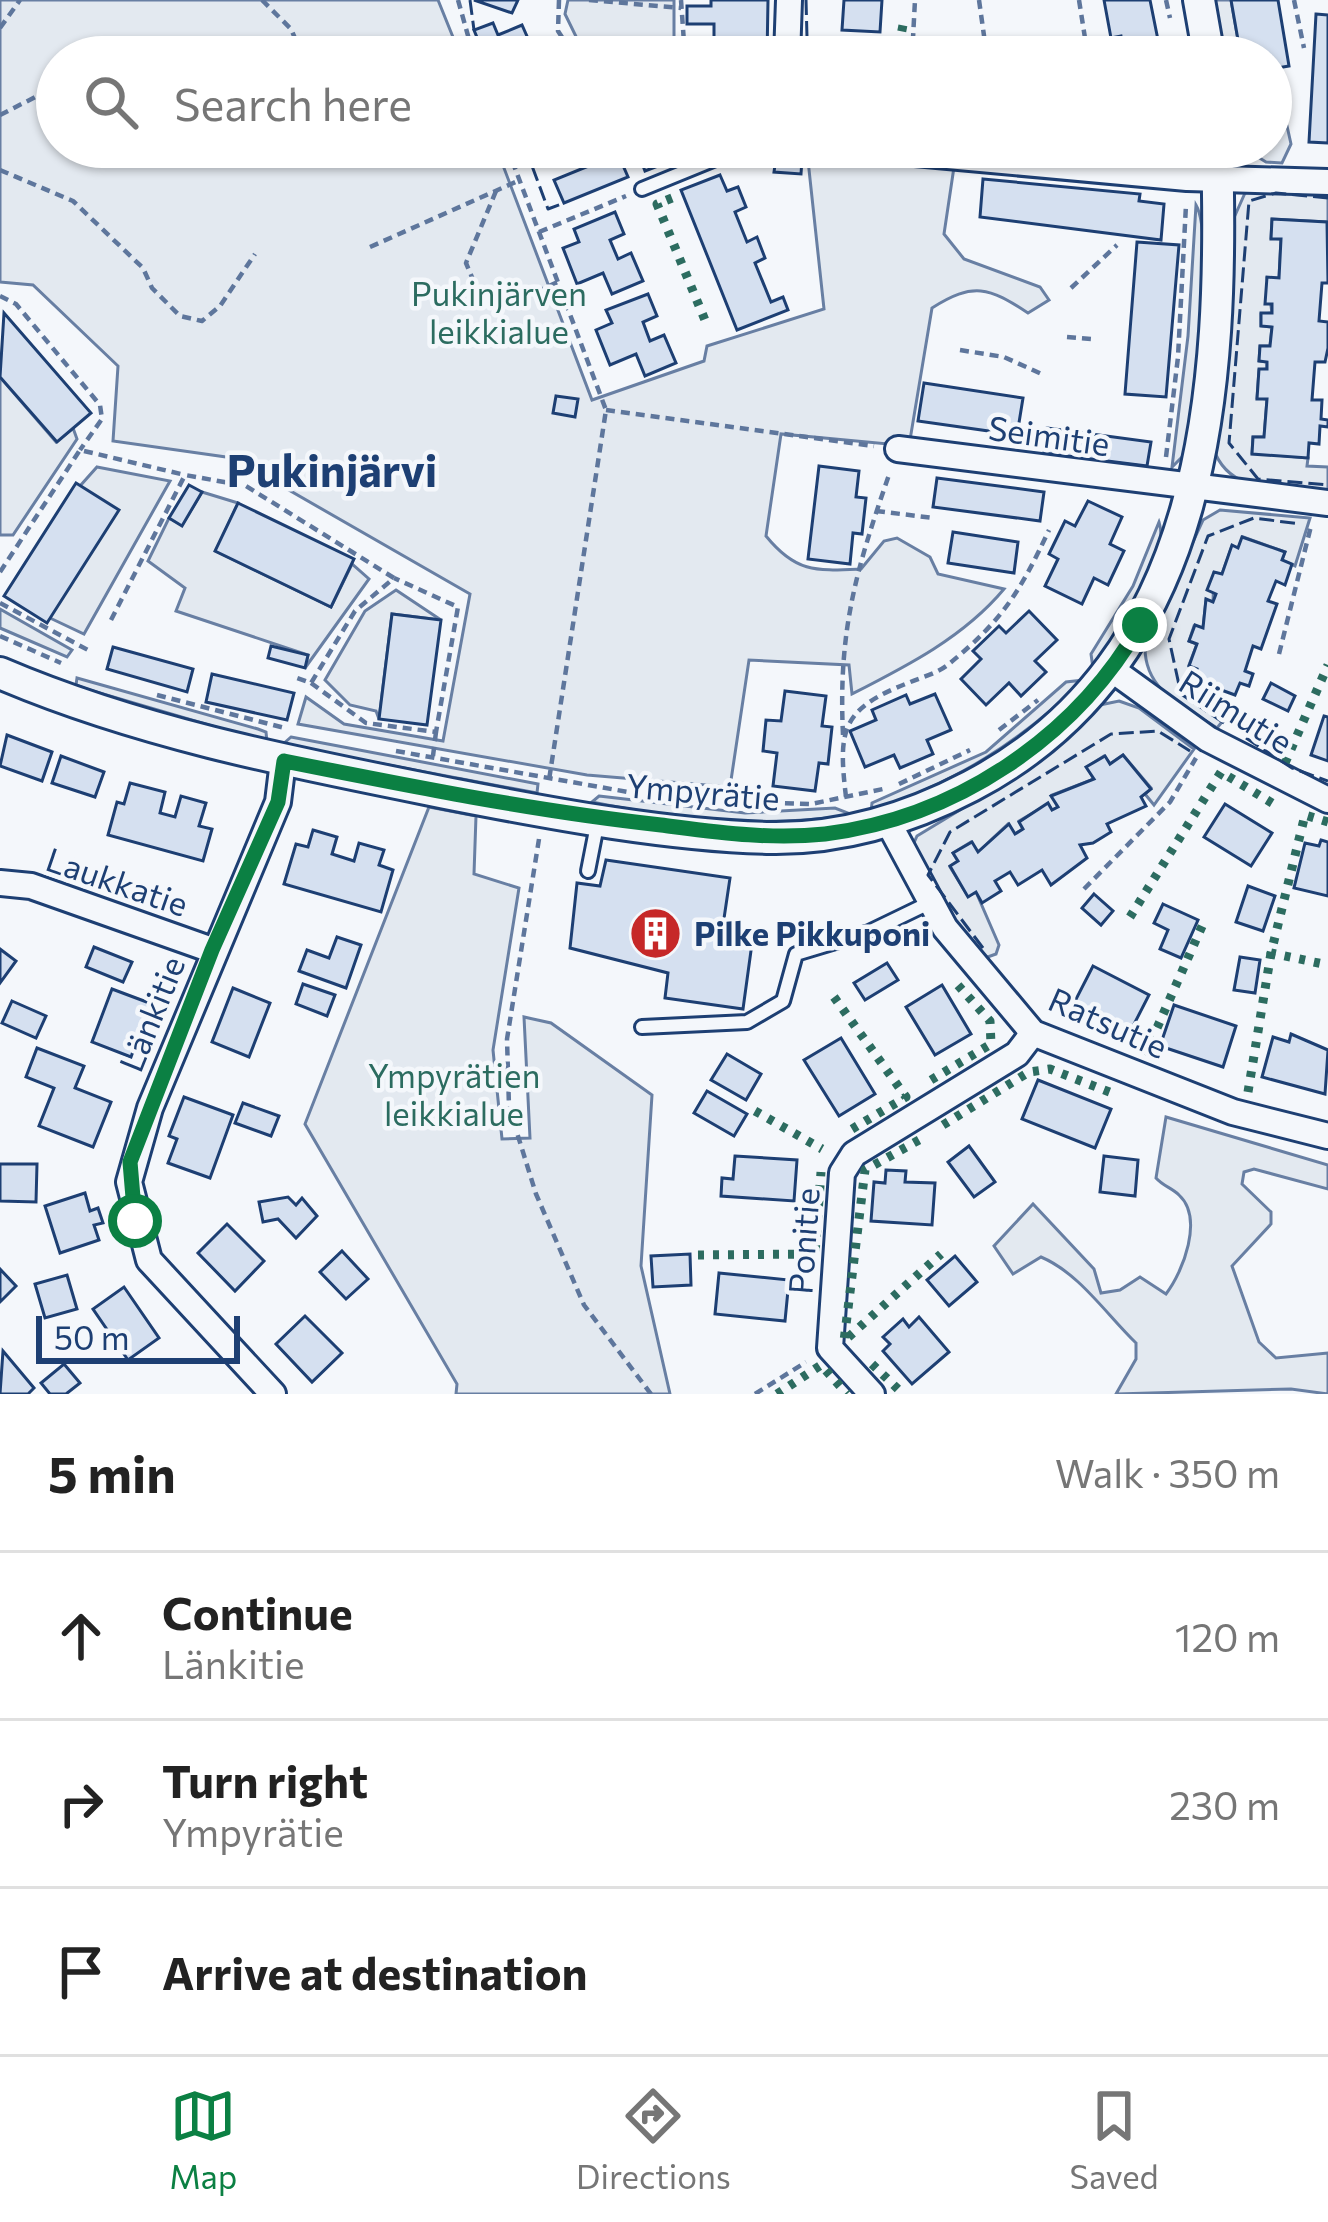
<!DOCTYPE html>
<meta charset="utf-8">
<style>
:root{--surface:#fff;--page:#f6f6f6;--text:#222;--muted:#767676;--line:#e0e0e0;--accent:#0b8043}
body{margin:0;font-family:Commissioner,sans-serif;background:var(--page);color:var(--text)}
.scale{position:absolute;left:36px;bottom:30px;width:204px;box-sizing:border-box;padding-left:12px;border:6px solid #1d3f73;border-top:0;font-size:33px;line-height:42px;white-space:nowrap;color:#1d3f73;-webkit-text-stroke:9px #f4f7fb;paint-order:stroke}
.stop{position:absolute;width:36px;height:36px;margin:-27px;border:9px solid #0b8043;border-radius:50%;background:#fff}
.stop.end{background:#0b8043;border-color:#fff;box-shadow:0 3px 12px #0008}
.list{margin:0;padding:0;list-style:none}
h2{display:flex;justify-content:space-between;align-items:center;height:156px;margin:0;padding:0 48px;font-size:51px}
h2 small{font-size:39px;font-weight:400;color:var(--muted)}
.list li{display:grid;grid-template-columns:78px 1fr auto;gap:36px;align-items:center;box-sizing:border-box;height:168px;padding:0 48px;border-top:3px solid var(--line)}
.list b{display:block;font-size:45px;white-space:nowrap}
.list p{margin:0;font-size:39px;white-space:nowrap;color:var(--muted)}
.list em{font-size:39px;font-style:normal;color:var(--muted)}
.icon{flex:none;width:66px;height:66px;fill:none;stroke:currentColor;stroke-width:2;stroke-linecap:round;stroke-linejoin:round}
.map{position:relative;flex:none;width:1328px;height:1394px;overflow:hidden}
.search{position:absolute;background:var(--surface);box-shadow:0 3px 9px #0004;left:36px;right:36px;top:36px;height:132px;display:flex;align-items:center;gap:30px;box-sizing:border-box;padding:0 42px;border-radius:66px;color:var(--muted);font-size:45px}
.sheet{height:660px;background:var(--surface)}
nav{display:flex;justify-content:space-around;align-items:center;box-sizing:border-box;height:168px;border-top:3px solid var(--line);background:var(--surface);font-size:33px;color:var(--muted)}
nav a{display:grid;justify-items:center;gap:6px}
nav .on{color:var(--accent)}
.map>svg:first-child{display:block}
.green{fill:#e3e9f0;stroke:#687fa3;stroke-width:3}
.building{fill:#d5e0f0;stroke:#1d3f73;stroke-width:3}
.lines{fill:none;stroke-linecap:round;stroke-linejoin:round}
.service-casing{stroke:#1d3f73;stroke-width:18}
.minor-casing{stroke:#1d3f73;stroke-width:30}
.tertiary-casing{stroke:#1d3f73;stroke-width:36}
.path{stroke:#5e769c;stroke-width:4.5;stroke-dasharray:9 6;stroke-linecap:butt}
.service{stroke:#f4f7fb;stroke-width:12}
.minor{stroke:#f4f7fb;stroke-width:24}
.tertiary{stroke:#f4f7fb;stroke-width:30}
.hedge{stroke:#2c6c60;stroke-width:9;stroke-dasharray:6 9;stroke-linecap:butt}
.fence{stroke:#1d3f73;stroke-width:3;stroke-dasharray:15 6;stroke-linecap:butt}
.route{stroke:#0b8043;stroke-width:15}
.labels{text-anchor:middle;stroke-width:9;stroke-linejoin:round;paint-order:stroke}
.park-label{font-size:33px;fill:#2c6c60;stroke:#f4f7fb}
.street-label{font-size:33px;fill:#1d3f73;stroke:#f4f7fb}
.poi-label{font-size:33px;font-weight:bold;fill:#1d3f73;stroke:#f4f7fb;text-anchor:start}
.district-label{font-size:45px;font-weight:bold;fill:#1d3f73;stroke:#f4f7fb}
</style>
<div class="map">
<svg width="1328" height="1394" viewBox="0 0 1328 1394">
<rect width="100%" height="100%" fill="#f4f7fb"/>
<!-- green -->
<g class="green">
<path d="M0,0H438L461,57H57V147H496L592,400L704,361L707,346L824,309L807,151L954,167L944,234L964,259L1040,287L1049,300L1028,313C989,287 973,282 932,308L909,446L781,434L766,536C796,573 816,571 861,569L884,541L897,538L930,557L938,574L1004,589C964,637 907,666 852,694L849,665L749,660L730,787L587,775L298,724L306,697L344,724L443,741L470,594L233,458L113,441L118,366L33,285L0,282Z"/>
<path d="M568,0H674V42L680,57H586L565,14Z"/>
<path d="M1214,0H1231L1241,57H1225Z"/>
<path d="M1271,126H1287L1291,144L1282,163L1266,162L1242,147H1271Z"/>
<path d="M1266,188L1328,195V241L1326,222L1272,219L1271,238L1281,239L1279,278H1267L1272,313L1261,314V326L1272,327L1270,346H1260L1259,361L1267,362V369L1259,370L1257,398L1267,399L1264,437H1253L1252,453L1308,458L1307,466L1328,467V493C1289,489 1235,496 1216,455L1233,220L1245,193Z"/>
<path d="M1196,205C1215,237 1192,412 1184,455L1172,467L1188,336Z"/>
<path d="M0,377L56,442L73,428L77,439L13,535H0Z"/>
<path d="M97,467L170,481L84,634L50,618L80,486Z"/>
<path d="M202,492L238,503L216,551L331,607L352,564L369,579L305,668L308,655L176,611L185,588L148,561L169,518L182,525Z"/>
<path d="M1220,510L1310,518L1295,566L1282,560L1285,552L1243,537L1238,548L1232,546L1222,574L1214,573L1213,602L1206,600L1203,628L1194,626L1189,641L1197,644L1189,665L1197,669L1194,680L1217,689L1208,705L1226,717L1217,728C1183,706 1144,691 1145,646L1203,520Z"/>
<path d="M1159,522C1172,561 1116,637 1093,668L1091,654L1133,586Z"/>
<path d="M396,590L441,620L392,614L379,719L376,711L350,705L325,680L365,611Z"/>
<path d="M0,609L72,650L67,657L0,628Z"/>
<path d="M77,678L258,729L266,732L267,742L86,689L76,685Z"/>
<path d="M1084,680C1017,745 958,780 871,812L872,803L986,752L1066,682Z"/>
<path d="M1119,701L1139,708L1194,749L1154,805L1145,794L1151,788L1123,755L1110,764L1104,756L1087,767L1094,779L1052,795L1058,807L1052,810L1048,804L1019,821L1023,829L1015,834L1008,824L978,852L971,842L953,853L958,861L950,867L968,896L976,892L999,945L996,954L985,958L935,897L913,845L917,836L1026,770L1100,705Z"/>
<path d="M291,737L538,784L537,793L282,745Z"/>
<path d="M599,796L745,813L835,808L853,815C764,828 679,820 592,802Z"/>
<path d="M429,807L476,816L474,874L519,888L493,1050L502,1139L530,1138L524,1017L551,1023L652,1095L641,1266L670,1394H456L457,1384L305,1124Z"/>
<path d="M1166,1117L1328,1165V1189L1254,1169L1244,1172L1242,1184L1271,1212V1224L1232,1266L1259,1342L1276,1358L1328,1353V1394L1291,1389L1116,1394L1136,1359V1343C1106,1314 1079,1273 1041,1257L1013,1274L994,1246L1033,1204L1094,1269L1101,1293L1120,1290L1140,1277L1166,1294C1183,1272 1204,1218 1179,1195C1172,1188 1163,1186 1156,1178Z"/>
</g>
<!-- building -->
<g class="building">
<path d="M474,0H518L512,13Z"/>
<path d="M711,0H768L767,57H697V50L714,44V24H687V6H711Z"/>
<path d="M844,0H882L880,32L842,30Z"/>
<path d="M1104,0H1150L1159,45L1124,52L1121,36L1111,38Z"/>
<path d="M1231,0H1278L1289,66L1271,69V57H1241Z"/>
<path d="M1316,14L1328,15V143L1309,142Z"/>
<path d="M493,23L498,35L522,25L530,43H551L557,57H485L474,30Z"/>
<path d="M636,147H707L645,171Z"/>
<path d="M618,154L628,177L564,203L554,180Z"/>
<path d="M776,158L802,159L801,174L774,172Z"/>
<path d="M720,175L727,191L738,187L746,207L735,212L747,242L757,237L765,258L755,263L771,302L783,297L788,310L737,330L681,190Z"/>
<path d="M983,179L1140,194L1139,201L1164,204L1161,240L980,217Z"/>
<path d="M615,212L624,234L610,240L618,259L631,253L643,281L612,294L603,273L577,284L563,248L579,242L574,229Z"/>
<path d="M1272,219L1327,222L1328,283H1322L1319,321L1328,322V348L1325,362H1315L1312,400H1322L1321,419L1328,420V427L1320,426L1319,444L1309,443L1308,458L1252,454L1253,437H1264L1267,399H1257L1259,369H1267V362L1259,361L1260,346H1270L1272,327L1261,326V313H1272V304H1265L1267,277L1279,278L1281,239H1271Z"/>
<path d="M1137,242L1179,245L1166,397L1125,394Z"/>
<path d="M648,294L657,316L643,322L650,341L664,335L676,363L645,376L636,354L610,365L596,330L612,323L606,310Z"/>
<path d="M4,313L91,413L57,442L0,377Z"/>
<path d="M924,383L1023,398L1017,435L918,421Z"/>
<path d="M556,396L578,399L575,417L553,413Z"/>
<path d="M1047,428L1151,442L1147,466L1044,453Z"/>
<path d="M819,466L859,471L856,497L866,498L862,534L853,533L850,564L808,559Z"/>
<path d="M937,478L1044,492L1040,521L933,507Z"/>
<path d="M76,483L119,510L47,623L4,596Z"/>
<path d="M189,485L202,492L182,526L169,518Z"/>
<path d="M1088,501L1122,517L1110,544L1124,551L1108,585L1094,578L1082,604L1045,586L1058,559L1049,554L1065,521L1075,526Z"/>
<path d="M238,503L354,559L331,607L215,551Z"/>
<path d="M953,532L1018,542L1014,573L948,563Z"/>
<path d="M1242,537L1285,552L1282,560L1292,564L1285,585L1276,581L1268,601L1277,604L1261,649L1253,646L1245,671L1253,674L1249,686L1240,683L1235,695L1194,680L1197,669L1189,666L1197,644L1189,641L1195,625L1203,628L1206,599L1213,602L1216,594L1207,590L1214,572L1222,574L1232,545L1238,548Z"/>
<path d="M1029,611L1057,640L1035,661L1046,672L1021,696L1009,683L986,705L961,679L981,659L973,651L999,626L1006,633Z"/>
<path d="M392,614L441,620L427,725L379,719Z"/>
<path d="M271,646L308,655L305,668L268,658Z"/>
<path d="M113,647L193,669L187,692L107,669Z"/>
<path d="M212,674L294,693L287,720L206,702Z"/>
<path d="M1271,683L1295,696L1288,711L1263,699Z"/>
<path d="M785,691L826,696L822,726L832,727L828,764L819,763L815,791L773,786L777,753L763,751L766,720L781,721Z"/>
<path d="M935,694L951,730L927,740L933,754L900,768L894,755L865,767L850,731L876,720L872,710L906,695L910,704Z"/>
<path d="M1324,716L1328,717V761L1311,755Z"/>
<path d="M7,735L52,752L42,781L0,766Z"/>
<path d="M1123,755L1151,789L1141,797L1146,806L1107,824L1111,832L1093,843L1080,845L1087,858L1051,885L1042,870L1018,885L1010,872L995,881L1001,891L982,903L976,892L968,897L950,866L958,861L953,853L972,842L978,852L1009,824L1015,834L1023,829L1019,822L1048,803L1052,810L1058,807L1051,796L1094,779L1086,767L1105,756L1110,764Z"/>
<path d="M61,756L104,772L95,797L52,783Z"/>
<path d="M130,783L165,792L160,813L175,817L181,796L206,803L199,826L212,829L203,861L108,835L117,802L124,804Z"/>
<path d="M1225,804L1272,833L1251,866L1204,837Z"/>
<path d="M313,830L337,837L332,854L354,861L359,843L384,850L379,865L393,870L381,912L284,884L296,844L308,847Z"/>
<path d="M1321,840L1328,842V896L1294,888L1305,843L1319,846Z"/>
<path d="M606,860L730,878L722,932L753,936L743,1009L665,998L668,973L570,948L577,883L600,886Z"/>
<path d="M1248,886L1275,896L1263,931L1236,922Z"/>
<path d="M1094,894L1113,911L1101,925L1082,908Z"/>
<path d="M1163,904L1198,920L1181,958L1160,949L1168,930L1154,923Z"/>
<path d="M337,937L361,945L346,988L299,971L307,950L329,958Z"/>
<path d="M94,947L132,962L123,982L86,967Z"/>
<path d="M0,949L16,961L0,983Z"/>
<path d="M1240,957L1260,960L1255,993L1234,990Z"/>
<path d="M887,963L898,980L865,1000L854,983Z"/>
<path d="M1093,966L1149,995L1129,1034L1073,1005Z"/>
<path d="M303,984L335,995L327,1016L296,1004Z"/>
<path d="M942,985L971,1034L935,1055L906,1007Z"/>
<path d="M233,988L270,1003L249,1057L212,1042Z"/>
<path d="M112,989L152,1004L146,1020L154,1023L144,1049L135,1046L131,1057L92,1042Z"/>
<path d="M12,1001L46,1016L36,1038L2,1023Z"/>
<path d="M1174,1005L1236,1026L1223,1067L1160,1046Z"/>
<path d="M1291,1034L1328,1050L1325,1094L1262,1077L1273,1037L1289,1042Z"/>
<path d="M841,1038L875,1094L839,1116L804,1060Z"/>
<path d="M37,1048L84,1066L75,1088L111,1102L93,1147L39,1126L54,1088L26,1077Z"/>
<path d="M727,1054L761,1074L746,1100L711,1080Z"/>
<path d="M1038,1080L1111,1109L1095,1148L1022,1119Z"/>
<path d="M707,1091L747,1114L734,1136L694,1113Z"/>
<path d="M184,1097L233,1115L210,1178L168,1163L177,1139L169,1136Z"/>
<path d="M243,1103L279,1116L271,1136L235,1123Z"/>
<path d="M969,1146L995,1182L974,1197L948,1162Z"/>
<path d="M735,1156L797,1160L794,1201L721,1196L722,1178L733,1179Z"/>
<path d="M1104,1156L1138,1160L1135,1196L1100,1192Z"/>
<path d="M0,1164H37L36,1202L0,1201Z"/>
<path d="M886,1170L906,1171L905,1182L935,1183L932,1225L871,1221L874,1182L885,1183Z"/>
<path d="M85,1193L90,1211L98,1208L103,1223L94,1225L99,1240L60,1253L45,1206Z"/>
<path d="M288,1197L296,1205L302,1198L317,1216L296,1238L278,1219L263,1222L259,1202Z"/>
<path d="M227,1224L264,1261L235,1291L198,1253Z"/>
<path d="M342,1251L368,1279L346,1299L320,1272Z"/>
<path d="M690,1254L691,1285L653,1287L651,1256Z"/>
<path d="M955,1256L977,1282L949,1306L927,1280Z"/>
<path d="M0,1269L16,1286L0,1302Z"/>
<path d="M719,1273L789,1280L785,1321L715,1314Z"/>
<path d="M67,1275L77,1309L45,1318L35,1284Z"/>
<path d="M124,1287L159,1338L128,1360L93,1309Z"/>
<path d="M305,1316L342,1353L312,1382L276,1344Z"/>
<path d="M919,1317L949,1352L912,1384L883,1351L890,1344L883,1337L903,1319L909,1327Z"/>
<path d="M3,1351L34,1388L28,1394H0Z"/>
<path d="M64,1364L80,1383L66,1394H50L41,1383Z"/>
</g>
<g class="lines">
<defs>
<g id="service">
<path d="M642,189L745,147"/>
<path d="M588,871L598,820"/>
<path d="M642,1027L747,1022L783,1001L796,954L869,932L929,903"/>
</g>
<g id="minor">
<path d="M787,57L789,0"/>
<path d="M849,147L1187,178L1328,182"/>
<path d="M898,449L1328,503"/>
<path d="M1114,671L1208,739L1328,800"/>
<path d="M888,822L945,928L1033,1033L1233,1112L1328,1136"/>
<path d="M0,883L31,886L212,950"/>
<path d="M273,1394L149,1260L129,1182L150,1108L278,802L283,761"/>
<path d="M872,1394L830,1348L842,1173L854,1154L1017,1054L1033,1033"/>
</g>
<g id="tertiary">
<path d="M1199,0L1209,57"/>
<path d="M0,673C145,735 301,764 456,795C553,814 672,836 771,838C841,839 910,818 971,786C1210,661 1224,386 1217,147"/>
</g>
</defs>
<!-- service casing -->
<use href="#service" class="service-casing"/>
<!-- minor casing -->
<use href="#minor" class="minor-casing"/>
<!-- tertiary casing -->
<use href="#tertiary" class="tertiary-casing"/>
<!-- path -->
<g class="path">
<path d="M262,0L291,29L303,57"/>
<path d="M458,0L474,57"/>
<path d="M559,0L558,31L575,57"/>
<path d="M589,0L681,8"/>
<path d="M681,0L685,57"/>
<path d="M979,0L987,57"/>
<path d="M1079,0L1088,57"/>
<path d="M1166,0L1170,18"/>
<path d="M1294,0L1304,48"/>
<path d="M0,28L20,0"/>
<path d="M811,49L896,57"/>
<path d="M912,57L915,0"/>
<path d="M0,115L57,86"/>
<path d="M207,147L231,156L254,147"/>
<path d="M507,147L606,410L549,780"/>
<path d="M0,170L73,201L143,268L152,288L180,316L202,321L220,306L255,254"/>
<path d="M496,191L466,263L477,289L531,294L558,282"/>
<path d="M539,232L626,196"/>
<path d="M370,247L520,180"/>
<path d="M1071,288L1117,245"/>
<path d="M0,296L16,304L100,405L102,419L80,450"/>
<path d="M1067,337L1091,339"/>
<path d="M960,350L1004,357L1044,375"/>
<path d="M606,410L874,446"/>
<path d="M1166,457L1178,357L1186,205"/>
<path d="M876,511L934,518"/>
<path d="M0,572L80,450L185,475"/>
<path d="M0,603L88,650"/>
<path d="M111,620L185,475L246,486L394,578L355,611L311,683L297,678"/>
<path d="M0,636L61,663"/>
<path d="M1279,654L1311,526"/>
<path d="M311,683L366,723L436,732L458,607L394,578"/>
<path d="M157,695L285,728"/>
<path d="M999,730L1038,700"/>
<path d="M843,735C838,630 856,570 890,472"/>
<path d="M396,751L662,798"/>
<path d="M433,756L436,732"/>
<path d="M899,784L970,750"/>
<path d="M846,797C838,730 841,709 908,683C922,677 939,673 950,663C1003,620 1021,590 1049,530"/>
<path d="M680,800L811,804L888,788"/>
<path d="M539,839L507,1039L509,1107L536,1194L584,1305L651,1394"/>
<path d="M1084,889L1170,802L1196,758"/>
<path d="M755,1394L806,1362"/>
</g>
<!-- service -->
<use href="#service" class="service"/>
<!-- minor -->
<use href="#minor" class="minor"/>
<!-- tertiary -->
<use href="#tertiary" class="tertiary"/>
<!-- hedge -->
<g class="hedge">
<path d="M823,42L899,45L904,20"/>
<path d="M1094,54L1095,57"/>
<path d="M672,198L657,204L707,325"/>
<path d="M1285,763L1328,665"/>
<path d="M1328,822L1305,815L1271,953L1328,965"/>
<path d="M1130,917L1221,772L1277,806"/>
<path d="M834,997L906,1097L847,1132"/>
<path d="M1145,1055L1203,924"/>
<path d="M931,1080L991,1044L990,1021L956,983"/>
<path d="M1248,1092L1271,953"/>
<path d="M755,1111L822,1149"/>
<path d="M943,1125L1029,1072L1050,1069L1112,1093"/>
<path d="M919,1140L865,1170L844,1341L941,1254"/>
<path d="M698,1255L815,1254L821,1172"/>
<path d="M872,1364L903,1394"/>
<path d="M777,1394L821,1365L847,1394"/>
</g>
<!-- fence -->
<g class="fence">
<path d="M470,0L474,30"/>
<path d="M806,0L807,37"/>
<path d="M525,147L548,209L564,203"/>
<path d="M1016,147L1168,162"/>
<path d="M1328,198L1276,193L1249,201L1229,443L1258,479L1328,485"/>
<path d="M1224,723L1181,694L1169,639L1208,536L1254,518L1300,524"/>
<path d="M1246,738L1292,768L1328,781"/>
<path d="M983,948L928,875L950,832L1111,734L1158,731L1190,751"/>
</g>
</g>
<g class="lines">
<!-- route -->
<path class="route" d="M135,1221L130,1162L212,950L278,802L284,761C409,786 534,811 661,825C716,832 769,840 825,834C955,818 1075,738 1140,625"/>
</g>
<!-- icons -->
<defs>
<symbol id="building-disc" viewBox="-11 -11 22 22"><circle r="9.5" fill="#c62828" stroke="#f4f7fb"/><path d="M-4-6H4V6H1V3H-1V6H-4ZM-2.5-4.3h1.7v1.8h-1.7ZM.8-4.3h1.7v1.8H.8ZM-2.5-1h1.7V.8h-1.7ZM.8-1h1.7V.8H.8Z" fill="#fff"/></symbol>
</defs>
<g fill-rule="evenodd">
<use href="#building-disc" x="626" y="904" width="59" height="59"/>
</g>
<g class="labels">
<!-- park labels -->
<g class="park-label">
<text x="499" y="306">Pukinjärven<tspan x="499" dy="38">leikkialue</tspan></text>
<text x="454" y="1088">Ympyrätien<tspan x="454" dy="38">leikkialue</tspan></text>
</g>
<!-- street labels -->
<g class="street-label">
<text transform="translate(1049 436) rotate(8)" y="12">Seimitie</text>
<text transform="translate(1236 712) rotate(32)" y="12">Riimutie</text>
<text transform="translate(703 792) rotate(5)" y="12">Ympyrätie</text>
<text transform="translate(117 882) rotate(19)" y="12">Laukkatie</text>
<text transform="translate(152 1014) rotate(-68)" y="12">Länkitie</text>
<text transform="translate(1108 1023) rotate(24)" y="12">Ratsutie</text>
<text transform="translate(804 1241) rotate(-86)" y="12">Ponitie</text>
</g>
<!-- poi labels -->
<g class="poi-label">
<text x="694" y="946">Pilke Pikkuponi</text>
</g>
<!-- district labels -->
<g class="district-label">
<text x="332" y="487">Pukinjärvi</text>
</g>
</g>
</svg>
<div class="scale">50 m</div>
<div class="stop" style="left:135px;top:1221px"></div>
<div class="stop end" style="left:1140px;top:625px"></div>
<div class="search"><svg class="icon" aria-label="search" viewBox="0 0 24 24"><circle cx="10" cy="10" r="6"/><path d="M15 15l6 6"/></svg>Search here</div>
</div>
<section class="sheet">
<h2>5 min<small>Walk · 350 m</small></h2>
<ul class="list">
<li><svg class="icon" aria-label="ahead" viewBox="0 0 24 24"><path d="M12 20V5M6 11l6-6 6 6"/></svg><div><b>Continue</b><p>Länkitie</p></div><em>120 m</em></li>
<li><svg class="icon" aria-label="right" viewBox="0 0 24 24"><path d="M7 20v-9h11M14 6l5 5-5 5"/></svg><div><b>Turn right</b><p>Ympyrätie</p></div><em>230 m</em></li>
<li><svg class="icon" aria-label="arrive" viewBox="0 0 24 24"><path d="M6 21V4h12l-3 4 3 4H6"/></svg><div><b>Arrive at destination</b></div></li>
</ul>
</section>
<nav>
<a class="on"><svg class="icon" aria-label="map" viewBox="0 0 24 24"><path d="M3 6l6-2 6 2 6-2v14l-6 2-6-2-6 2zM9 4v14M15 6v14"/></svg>Map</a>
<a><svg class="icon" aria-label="directions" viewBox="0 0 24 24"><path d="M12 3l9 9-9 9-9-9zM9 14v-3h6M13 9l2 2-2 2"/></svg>Directions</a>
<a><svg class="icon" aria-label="saved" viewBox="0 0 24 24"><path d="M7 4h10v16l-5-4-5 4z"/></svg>Saved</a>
</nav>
